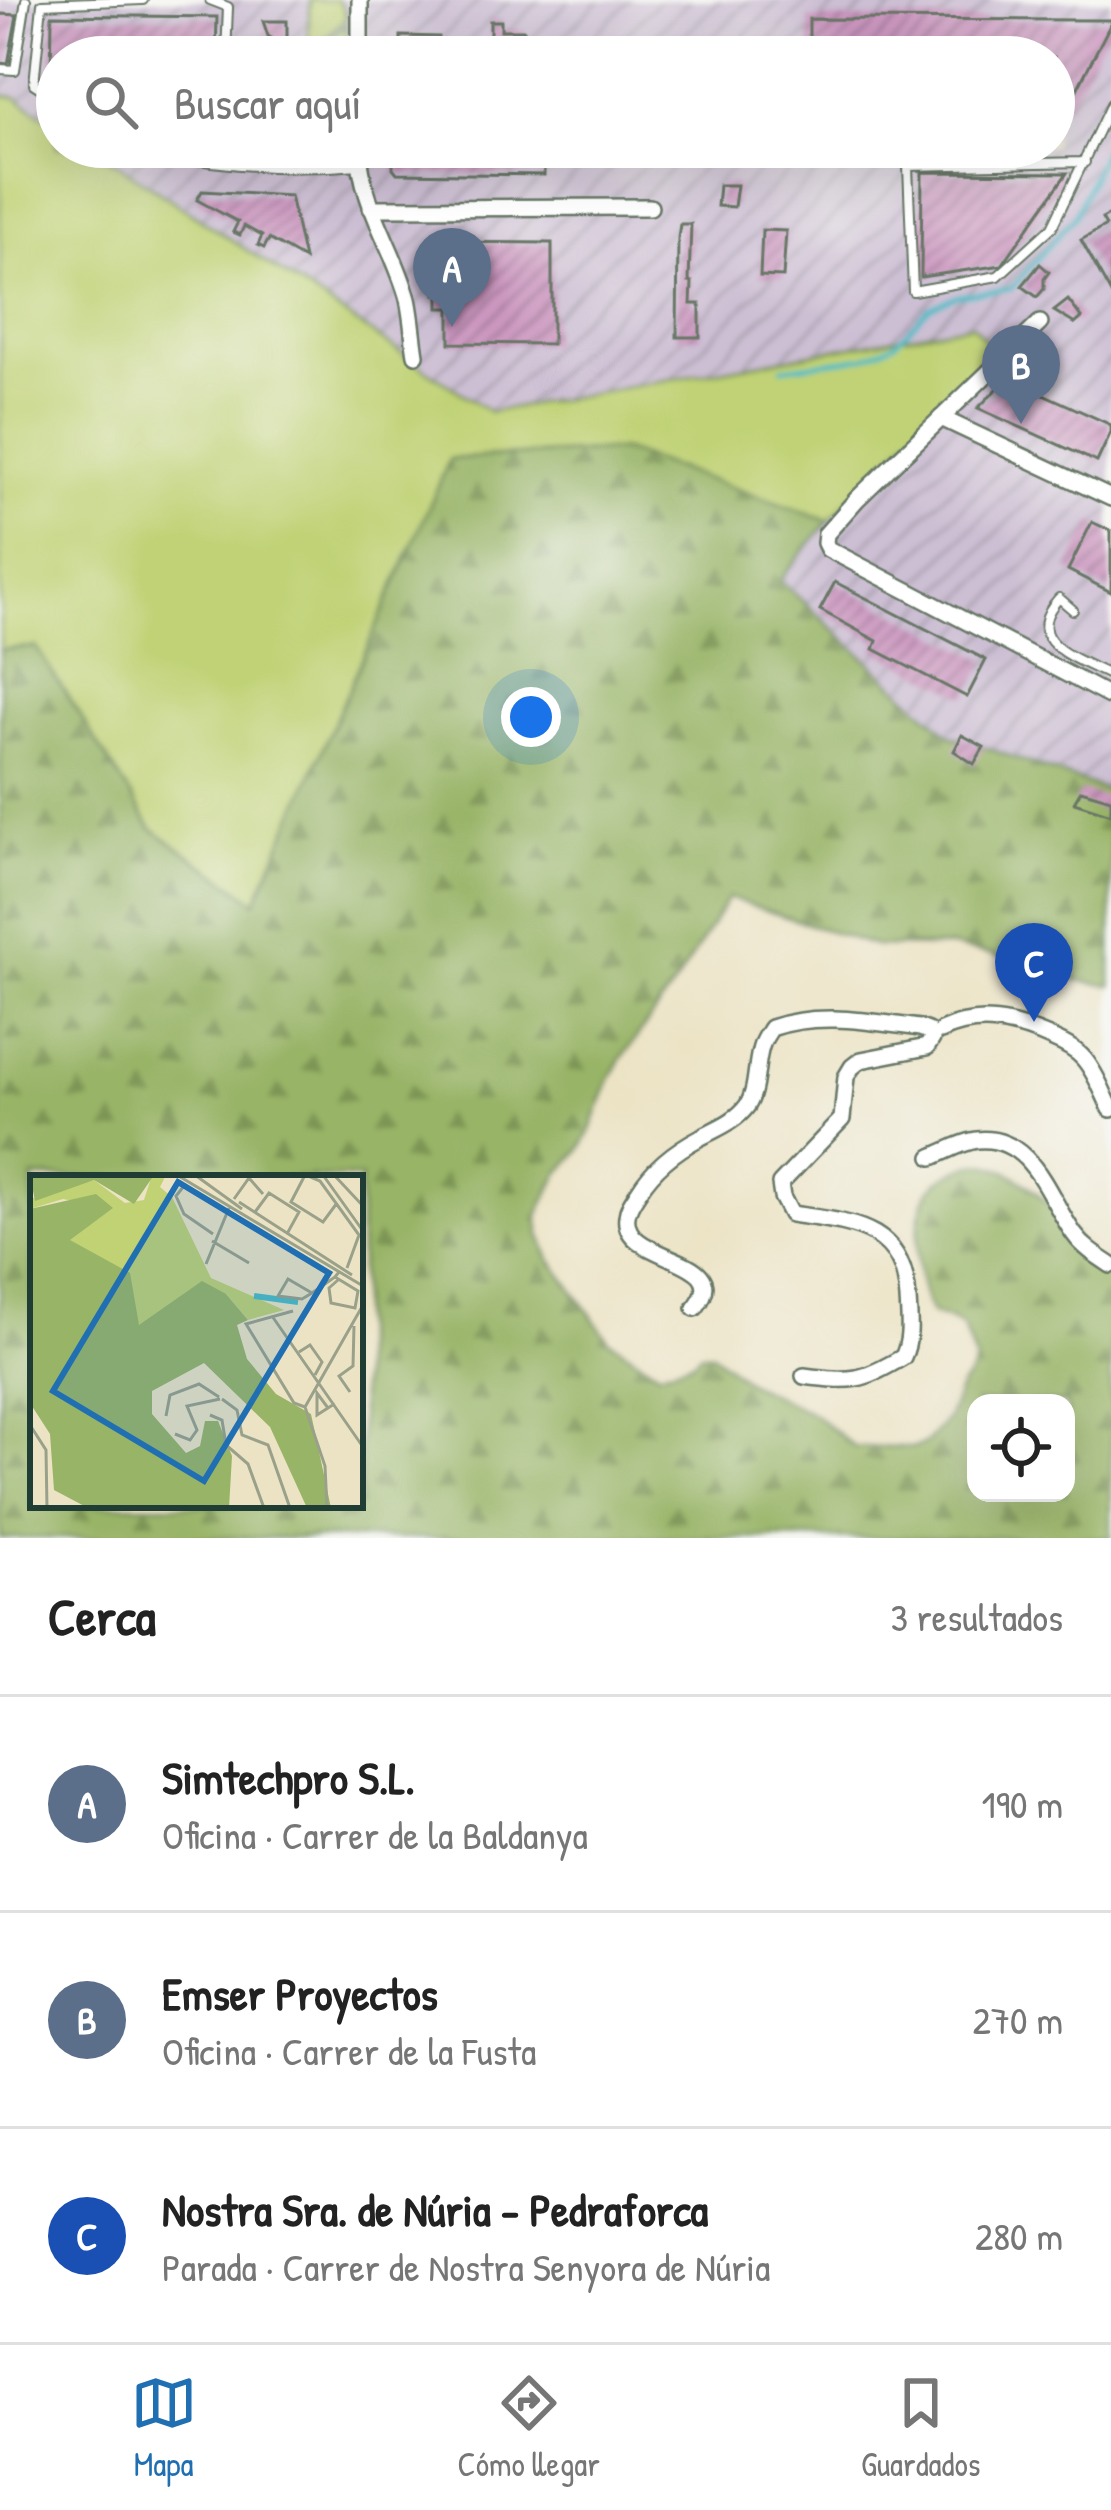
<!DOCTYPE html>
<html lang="es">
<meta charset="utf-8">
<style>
:root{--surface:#fff;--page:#f2f2f2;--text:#222;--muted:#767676;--line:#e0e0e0;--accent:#1f6fb2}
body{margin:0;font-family:"Patrick Hand",sans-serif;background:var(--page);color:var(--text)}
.controls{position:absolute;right:36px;bottom:36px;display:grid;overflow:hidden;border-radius:24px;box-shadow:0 12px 48px #0002}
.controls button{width:108px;height:108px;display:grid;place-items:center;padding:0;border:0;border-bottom:3px solid var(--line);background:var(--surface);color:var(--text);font:60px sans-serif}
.you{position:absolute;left:531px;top:717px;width:42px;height:42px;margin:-30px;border:9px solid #fff;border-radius:50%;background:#1a73e8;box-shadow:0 0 0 18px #1a73e833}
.badge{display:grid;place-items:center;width:78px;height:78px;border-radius:50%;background:var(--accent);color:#fff;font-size:39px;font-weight:700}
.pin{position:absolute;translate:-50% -99px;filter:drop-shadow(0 3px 6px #0008)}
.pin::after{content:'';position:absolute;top:63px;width:42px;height:36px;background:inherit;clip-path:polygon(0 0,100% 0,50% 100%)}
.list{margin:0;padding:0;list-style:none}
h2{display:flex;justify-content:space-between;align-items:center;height:156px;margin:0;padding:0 48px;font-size:51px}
h2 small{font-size:39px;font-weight:400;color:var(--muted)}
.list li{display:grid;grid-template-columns:78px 1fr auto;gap:36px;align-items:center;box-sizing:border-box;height:216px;padding:0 48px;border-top:3px solid var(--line)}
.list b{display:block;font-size:45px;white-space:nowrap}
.list p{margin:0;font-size:39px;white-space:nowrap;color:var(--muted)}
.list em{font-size:39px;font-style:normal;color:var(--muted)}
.icon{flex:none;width:66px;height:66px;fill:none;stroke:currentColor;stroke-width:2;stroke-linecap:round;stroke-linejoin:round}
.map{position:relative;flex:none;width:1111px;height:1538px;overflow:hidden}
.search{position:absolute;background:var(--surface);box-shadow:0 12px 48px #0002;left:36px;right:36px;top:36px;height:132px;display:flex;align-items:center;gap:30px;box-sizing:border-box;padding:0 42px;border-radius:66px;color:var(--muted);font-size:45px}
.sheet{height:804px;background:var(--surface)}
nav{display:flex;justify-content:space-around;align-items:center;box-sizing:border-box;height:168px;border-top:3px solid var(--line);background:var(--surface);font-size:33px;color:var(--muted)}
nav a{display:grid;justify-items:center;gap:6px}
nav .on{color:var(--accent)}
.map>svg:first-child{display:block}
.industrial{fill:url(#industrial-furrows)}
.green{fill:#c0d274;stroke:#708854;stroke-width:3}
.forest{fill:url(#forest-firs);stroke:#5c784d;stroke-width:3;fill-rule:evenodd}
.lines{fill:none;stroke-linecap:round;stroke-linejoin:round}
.stream{stroke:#4dbbc6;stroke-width:4.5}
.building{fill:url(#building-hatch)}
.service-casing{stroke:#677766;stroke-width:12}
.minor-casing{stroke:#677766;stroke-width:20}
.service{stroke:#fff;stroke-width:8}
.minor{stroke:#fff;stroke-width:15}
.inset-river{fill:none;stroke:#4dbbc6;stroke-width:6}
.inset-road{fill:none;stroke:#9aa18a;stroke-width:3}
.view{fill:#1f6fb2;fill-opacity:0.15;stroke:#1f6fb2;stroke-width:6}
.inset-edge{fill:none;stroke:#1f3d34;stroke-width:6}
</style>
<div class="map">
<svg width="1111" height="1538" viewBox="0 0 1111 1538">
<defs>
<pattern id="industrial-furrows" width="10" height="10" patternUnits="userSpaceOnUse" patternTransform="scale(3)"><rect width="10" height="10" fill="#ccbed3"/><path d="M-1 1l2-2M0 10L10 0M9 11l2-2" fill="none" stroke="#a59cac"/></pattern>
<pattern id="forest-firs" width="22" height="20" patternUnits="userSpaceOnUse" patternTransform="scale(3)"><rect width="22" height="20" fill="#98b466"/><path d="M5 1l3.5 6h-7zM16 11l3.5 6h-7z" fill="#7b9455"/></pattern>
<pattern id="building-hatch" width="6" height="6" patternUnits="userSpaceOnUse" patternTransform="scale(3)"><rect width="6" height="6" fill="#cc97c0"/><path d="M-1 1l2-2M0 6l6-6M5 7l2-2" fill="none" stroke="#a57c9d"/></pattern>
</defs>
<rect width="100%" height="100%" fill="#f6f6f2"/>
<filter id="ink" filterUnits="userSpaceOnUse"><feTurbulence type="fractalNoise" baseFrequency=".00833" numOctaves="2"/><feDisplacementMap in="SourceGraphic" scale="24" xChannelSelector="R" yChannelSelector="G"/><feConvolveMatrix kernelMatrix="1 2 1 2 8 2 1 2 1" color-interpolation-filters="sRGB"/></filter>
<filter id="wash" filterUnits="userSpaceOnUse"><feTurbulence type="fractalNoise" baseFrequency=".004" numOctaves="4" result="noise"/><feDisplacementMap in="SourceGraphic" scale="48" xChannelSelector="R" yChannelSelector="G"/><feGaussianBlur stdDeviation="2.7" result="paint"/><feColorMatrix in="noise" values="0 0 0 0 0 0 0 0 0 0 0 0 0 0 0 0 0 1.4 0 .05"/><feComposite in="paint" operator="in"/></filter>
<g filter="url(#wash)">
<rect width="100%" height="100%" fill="#ece3c4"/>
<!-- industrial -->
<path class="industrial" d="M0,0H1111V792L950,735L779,579L829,521L972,324L490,412L92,147H1054V57H57V124L16,97L0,95Z"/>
<!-- green -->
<g class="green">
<path d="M310,0H338L345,12L346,18L308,54Z"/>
<path d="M346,24V57H309Z"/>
<path d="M0,95L16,97L57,124V147H92L490,412L972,324L993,349L829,521L622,450L450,459L256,902L152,829L36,647L0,650Z"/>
<path d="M306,147H347V161L306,162Z"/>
</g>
<!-- forest -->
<path class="forest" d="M622,450L829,521L780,580L950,735L1111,792V986L1054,976L1035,967L993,955L951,947L875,946L728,898L678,980L621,1059L610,1079L591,1130L581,1149L559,1174L538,1215L541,1236L549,1257L609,1340L658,1372L693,1361L701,1353H712L747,1382L815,1415L854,1447L914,1448L925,1444L947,1420L959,1390L973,1370L975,1360L963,1328L954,1321L933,1314C915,1290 913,1224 926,1197C932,1185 941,1179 952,1173C967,1165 981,1161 996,1167C1043,1184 1070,1233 1099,1271L1111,1275V1538H0V650L36,647L152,829L256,901L450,459ZM33,1178H360V1505H33ZM976,1403H1066V1493H976Z"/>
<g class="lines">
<!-- stream -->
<path class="stream" d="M782,368L865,357L895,343L930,307L956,296L1012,288L1074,217L1111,133"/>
</g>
<g id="blocks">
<!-- building -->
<g class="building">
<path d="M0,14L17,15L8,64L0,63Z"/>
<path d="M52,15L217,17L216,57H57V81H51Z"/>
<path d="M809,19L1111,20V23L1069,105H1054V57H809Z"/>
<path d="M263,21H287V45L277,42L268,36Z"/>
<path d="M490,21H501V30H524V43L501,44V49H490Z"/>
<path d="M401,36L439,37V55L401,54Z"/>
<path d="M393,147H544V175L397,173L393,168Z"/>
<path d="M922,172L1067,173L1002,265L921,277Z"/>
<path d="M719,185H737L734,207L717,206Z"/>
<path d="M202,191L290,196L304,259L269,239L264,248L258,245L262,236L244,226L240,235L233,232L238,222L197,200Z"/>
<path d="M1111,214V294L1081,240L1106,226L1102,219Z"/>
<path d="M680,224H691L689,282H692L691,304H700V337H677L678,238Z"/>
<path d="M762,230L786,231L783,277L760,276Z"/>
<path d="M436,242L552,243V344L450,343V308H439V294H436V258H428V252H436Z"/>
<path d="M1040,264L1049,272L1044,279V289L1037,297L1022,286Z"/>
<path d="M1068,300L1082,318L1075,324L1054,311Z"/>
<path d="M1008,378L1111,425V432L1097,462L978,408Z"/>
<path d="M1092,522L1111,531V592L1068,570Z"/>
<path d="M835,582L986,660L967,697L874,649L877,641L820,610Z"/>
<path d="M962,735L984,747L974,764L954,751Z"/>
<path d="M1081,790L1111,799V814L1074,802Z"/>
</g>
</g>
</g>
<g filter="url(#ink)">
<use href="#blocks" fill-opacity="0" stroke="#677766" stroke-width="3"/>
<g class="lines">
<defs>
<g id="service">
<path d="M210,0L228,7L226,57"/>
<path d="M0,69L15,70L26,0"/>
<path d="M57,99L34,84L42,4L143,0"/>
<path d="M129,147C138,151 146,151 157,153C222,166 292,171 359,165"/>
<path d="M1085,162L908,166L913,291L998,276L1052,227L1111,104"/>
<path d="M223,163V147"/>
<path d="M1073,610L1059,598C1018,643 1079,659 1111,676"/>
</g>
<g id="minor">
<path d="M360,57V0"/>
<path d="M359,147C360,203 394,247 408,299C412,317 413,337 416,355"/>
<path d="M371,208L650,207"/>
<path d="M1040,323L857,499L826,534L825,543L828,549L1111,697"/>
<path d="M941,418L1111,498"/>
<path d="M941,1031C979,1013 1014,1022 1051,1038C1063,1043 1076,1049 1084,1059C1096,1073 1103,1093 1111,1109"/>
<path d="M932,1157C945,1152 962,1142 977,1140C1032,1134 1049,1199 1074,1234C1084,1248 1097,1256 1111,1265"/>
<path d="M695,1308C739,1254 620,1264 627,1216C628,1206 634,1199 639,1191C654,1167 676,1150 701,1137C717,1128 735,1122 747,1106C758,1090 755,1062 762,1044C764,1038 768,1033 771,1028C818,1011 872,1022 920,1028L928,1031"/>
<path d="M804,1376C852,1382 861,1382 903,1357C912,1338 909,1319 908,1299C904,1225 852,1223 791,1214L782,1197L780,1184L842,1119L846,1077L852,1067L861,1060L927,1047L932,1039"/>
</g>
</defs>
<!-- service casing -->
<use href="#service" class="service-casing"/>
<!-- minor casing -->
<use href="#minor" class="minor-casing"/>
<!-- service -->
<use href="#service" class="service"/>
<!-- minor -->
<use href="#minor" class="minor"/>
</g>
</g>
<!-- overview -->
<g transform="translate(30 1175)">
<rect width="333" height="333" fill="#ece3c4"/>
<path d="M122,0H136L130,12L142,22L181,103L254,135L218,145L196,119L109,150L58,77L39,65L82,33L33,24L0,34V24L64,5L95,28L114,25Z" fill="#c0d274"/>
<path d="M0,0H122V3L104,29L64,5L5,26ZM66,19L83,33L40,65L100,98L109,150L172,106L196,119L218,145L207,150L217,184L246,219L281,239L301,333H277L240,252L174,188L122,216V239L156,278L170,271L175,246H188L202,281L199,333H58L24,315L20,259L0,228V34Z" fill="#98b466"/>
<path class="inset-river" d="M224,121L268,127"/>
<path class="inset-road" d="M147,0L333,111M165,0L212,34M275,0L261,27L293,47L307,28M276,0L290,6L329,60L317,93M293,0L333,56M304,0L333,31M163,16L154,11L146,21L154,39L183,59M204,24L219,3L233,19M209,27L322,100M225,37L239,18L269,37L258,57M182,66L219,88M176,89L199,33M305,102L328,116L325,133L301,128L299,113L308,105M282,118L258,104L248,121L272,124L282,118L305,102L309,97M263,136L216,149L264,228L275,232M242,141L333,272M269,177L280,170L292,187L285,200M320,217L309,201L323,191L324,151M192,224L207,235L212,260L238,270L260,333M275,232L333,130M275,232L295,291L297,333M298,233L287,218V240L301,231L305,229M180,240L192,245L196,270L218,289L234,333M136,241L140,220L169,209L189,222M0,250L16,275L17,333M145,259L160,265L167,255L157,231L190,224"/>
<path class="view" d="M148,7L299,98L174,306L23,216Z"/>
<rect width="333" height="333" class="inset-edge"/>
</g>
</svg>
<div class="controls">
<button><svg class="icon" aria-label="locate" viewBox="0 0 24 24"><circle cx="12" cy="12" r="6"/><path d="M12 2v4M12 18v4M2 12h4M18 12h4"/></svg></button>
</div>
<div class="you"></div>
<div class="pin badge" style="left:452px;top:327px;background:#5c6f8a">A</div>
<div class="pin badge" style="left:1021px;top:424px;background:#5c6f8a">B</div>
<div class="pin badge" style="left:1034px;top:1022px;background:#1a4fb4">C</div>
<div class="search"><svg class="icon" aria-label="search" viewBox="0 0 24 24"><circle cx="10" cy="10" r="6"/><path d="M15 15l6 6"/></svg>Buscar aquí</div>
</div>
<section class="sheet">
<h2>Cerca<small>3 resultados</small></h2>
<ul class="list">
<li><span class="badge" style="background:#5c6f8a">A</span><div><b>Simtechpro S.L.</b><p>Oficina · Carrer de la Baldanya</p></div><em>190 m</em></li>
<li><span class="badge" style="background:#5c6f8a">B</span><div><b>Emser Proyectos</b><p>Oficina · Carrer de la Fusta</p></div><em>270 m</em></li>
<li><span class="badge" style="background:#1a4fb4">C</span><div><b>Nostra Sra. de Núria - Pedraforca</b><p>Parada · Carrer de Nostra Senyora de Núria</p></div><em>280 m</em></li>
</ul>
</section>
<nav>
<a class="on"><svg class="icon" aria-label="map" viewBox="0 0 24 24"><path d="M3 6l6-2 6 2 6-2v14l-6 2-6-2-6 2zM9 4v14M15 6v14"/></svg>Mapa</a>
<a><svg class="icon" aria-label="directions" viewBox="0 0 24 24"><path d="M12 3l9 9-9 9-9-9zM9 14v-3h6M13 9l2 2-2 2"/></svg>Cómo llegar</a>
<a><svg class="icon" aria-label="saved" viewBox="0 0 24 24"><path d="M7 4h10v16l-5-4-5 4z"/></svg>Guardados</a>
</nav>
